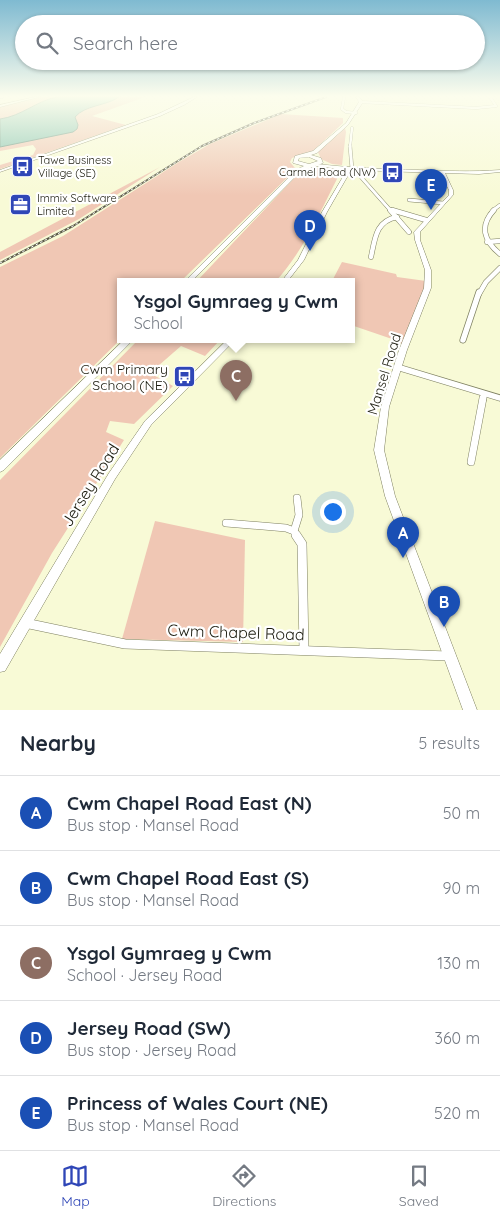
<!DOCTYPE html>
<meta charset="utf-8">
<style>
:root{--surface:#fff;--page:#f6f6f7;--text:#1f2937;--muted:#747a83;--line:#e0e1e3;--accent:#2f46b7}
body{margin:0;font-family:Quicksand,sans-serif;background:var(--page);color:var(--text)}
.you{position:absolute;left:332px;top:511px;width:18px;height:18px;margin:-12px;border:4px solid #fff;border-radius:50%;background:#1a73e8;box-shadow:0 0 0 8px #1a73e833}
.badge{display:grid;place-items:center;width:32px;height:32px;border-radius:50%;background:var(--accent);color:#fff;font-size:16px;font-weight:700}
.pin{position:absolute;translate:-50% -41px;filter:drop-shadow(0 1px 2px #0008)}
.pin::after{content:'';position:absolute;top:26px;width:18px;height:15px;background:inherit;clip-path:polygon(0 0,100% 0,50% 100%)}
.popup{position:absolute;left:117px;top:278px;width:238px;height:65px;box-sizing:border-box;display:grid;place-content:center;border-radius:0px;background:var(--surface);filter:drop-shadow(0 1px 4px #0005);font-size:16px;white-space:nowrap;color:var(--muted)}
.popup b{font-size:19px;color:var(--text)}
.popup::after{content:'';position:absolute;left:50%;top:100%;margin-left:-10px;border:10px solid transparent;border-top-color:var(--surface)}
.list{margin:0;padding:0;list-style:none}
h2{display:flex;justify-content:space-between;align-items:center;height:65px;margin:0;padding:0 20px;font-size:21px}
h2 small{font-size:16px;font-weight:400;color:var(--muted)}
.list li{display:grid;grid-template-columns:32px 1fr auto;gap:15px;align-items:center;box-sizing:border-box;height:75px;padding:0 20px;border-top:1px solid var(--line)}
.list b{display:block;font-size:19px;white-space:nowrap}
.list p{margin:0;font-size:16px;white-space:nowrap;color:var(--muted)}
.list em{font-size:16px;font-style:normal;color:var(--muted)}
.icon{flex:none;width:28px;height:28px;fill:none;stroke:currentColor;stroke-width:2;stroke-linecap:round;stroke-linejoin:round}
.map{position:relative;flex:none;width:500px;height:710px;overflow:hidden}
.search{position:absolute;background:var(--surface);box-shadow:0 1px 4px #0004;left:15px;right:15px;top:15px;height:55px;display:flex;align-items:center;gap:12px;box-sizing:border-box;padding:0 18px;border-radius:28px;color:var(--muted);font-size:19px}
.sheet{height:440px;background:var(--surface)}
nav{display:flex;justify-content:space-around;align-items:center;box-sizing:border-box;height:70px;border-top:1px solid var(--line);background:var(--surface);font-size:14px;color:var(--muted)}
nav a{display:grid;justify-items:center;gap:2px}
nav .on{color:var(--accent)}
.map>svg:first-child{display:block}
.green{fill:#f0c7b4}
.water{fill:#82c2af;stroke:#63907f}
.lines{fill:none;stroke-linecap:round;stroke-linejoin:round}
.street-far5-casing{stroke:#7f8161;stroke-width:3}
.street-far4-casing{stroke:#7f8161;stroke-width:4}
.street-far3-casing{stroke:#7f8161;stroke-width:5.5}
.street-far2-casing{stroke:#7f8161;stroke-width:7}
.street-far1-casing{stroke:#7f8161;stroke-width:8}
.street-casing{stroke:#7f8161;stroke-width:10}
.secondary-casing{stroke:#7f8161;stroke-width:1}
.primary-casing{stroke:#7f8161;stroke-width:1}
.street-far5{stroke:#fff;stroke-width:2.5}
.street-far4{stroke:#fff;stroke-width:3}
.street-far3{stroke:#fff;stroke-width:4.5}
.street-far2{stroke:#fff;stroke-width:5.5}
.street-far1{stroke:#fff;stroke-width:7}
.street{stroke:#fff;stroke-width:9}
.secondary{fill:#fff;fill-rule:evenodd}
.primary{fill:#fff;fill-rule:evenodd}
.rail-casing{stroke:#585845;stroke-width:2}
.rail{stroke:#fff;stroke-width:1;stroke-dasharray:2.5;stroke-linecap:butt}
.labels{text-anchor:middle;stroke-width:4.5;stroke-linejoin:round;paint-order:stroke}
.far-poi-label{font-size:11px;fill:#1b1b0e;stroke:#fff;text-anchor:start}
.poi-label{font-size:14px;fill:#1b1b0e;stroke:#fff;text-anchor:end}
.street-label{font-size:14px;fill:#1b1b0e;stroke:#fff}
.near-street-label{font-size:16px;fill:#1b1b0e;stroke:#fff}
</style>
<div class="map">
<svg width="500" height="710" viewBox="0 0 500 710">
<rect width="100%" height="100%" fill="#f8fad6"/>
<!-- green -->
<g class="green">
<path d="M41,97H145L92,116L126,125L0,169V165L33,155L36,149L33,145L0,151V107Z"/>
<path d="M281,114L343,118V123L312,152L292,158L290,162L295,168L291,174L180,282H121V339L0,458V267L63,236L179,162L210,144Z"/>
<path d="M345,128L346,132L342,165L332,164L321,159L318,152Z"/>
<path d="M160,167L79,219L0,260V252Z"/>
<path d="M322,167L341,169L339,175C320,212 303,252 275,282H196L300,172Z"/>
<path d="M342,262L396,274L397,277L426,281L425,291L403,344L391,341L392,339L351,325V282L332,281Z"/>
<path d="M138,340H220L205,356L181,346L150,373L173,386L134,424L110,421L106,432L124,440L52,553L0,647V480Z"/>
<path d="M155,521L245,540L243,642L122,639Z"/>
</g>
<!-- water -->
<path class="water" d="M57,97H119C106,106 85,105 75,117L78,125L77,129L73,132L0,147V119C22,116 36,101 57,97Z"/>
<g class="lines">
<defs>
<g id="street-far5">
<path d="M0,97H2"/>
<path d="M344,97L342,109L346,112L356,113"/>
<path d="M361,102L476,108L496,106L490,97"/>
<path d="M350,147L352,128"/>
</g>
<g id="street-far4">
<path d="M350,146L352,169"/>
<path d="M360,176L391,211"/>
<path d="M409,200L443,203"/>
<path d="M392,210L396,211"/>
<path d="M492,211L500,205"/>
</g>
<g id="street-far3">
<path d="M390,210L409,232"/>
<path d="M392,210L426,220"/>
<path d="M494,210C479,226 484,241 500,254"/>
<path d="M487,242L500,241"/>
<path d="M371,257C375,238 376,221 397,217"/>
<path d="M479,294L486,282L500,268"/>
</g>
<g id="street-far2">
<path d="M463,340L479,292"/>
<path d="M397,367L500,398"/>
<path d="M483,400L484,394"/>
</g>
<g id="street-far1">
<path d="M471,462L483,398"/>
<path d="M226,523L286,528L294,531L297,536"/>
<path d="M294,531L299,515L297,498"/>
</g>
<g id="street">
<path d="M296,535L302,544L304,650"/>
<path d="M25,623L125,644L448,656"/>
</g>
<g id="secondary">
<path d="M35,97H39L0,107V105Z"/>
<path d="M194,97H197L184,105L160,116L0,172V170L158,114Z"/>
<path d="M317,164C351,168 384,169 418,170C446,171 473,172 500,170V172L479,174L445,173L453,190V195L420,232V240L431,270V288L407,350L389,407L384,450L395,496L477,710H463L385,496L374,450L381,407L399,350L424,288L425,270L415,240L414,232L449,195V190L440,173L353,170L350,172L327,212L304,260L287,282H281L298,260L322,212L347,170L316,166V164Z"/>
<path d="M227,340H235L151,425L115,479L5,671L0,672V654L109,473L145,421Z"/>
</g>
<g id="primary">
<path d="M356,97H359L363,102L348,125L317,153L311,155L321,158L323,163L300,172L191,282H184L296,170L304,166L293,163L295,156L313,151L346,123L359,102ZM309,157L318,161L309,164L298,161L299,158Z"/>
<path d="M124,340H133L4,470L0,472V460Z"/>
</g>
</defs>
<!-- street-far5 casing -->
<use href="#street-far5" class="street-far5-casing"/>
<!-- street-far4 casing -->
<use href="#street-far4" class="street-far4-casing"/>
<!-- street-far3 casing -->
<use href="#street-far3" class="street-far3-casing"/>
<!-- street-far2 casing -->
<use href="#street-far2" class="street-far2-casing"/>
<!-- street-far1 casing -->
<use href="#street-far1" class="street-far1-casing"/>
<!-- street casing -->
<use href="#street" class="street-casing"/>
<!-- secondary casing -->
<use href="#secondary" class="secondary-casing"/>
<!-- primary casing -->
<use href="#primary" class="primary-casing"/>
<!-- street-far5 -->
<use href="#street-far5" class="street-far5"/>
<!-- street-far4 -->
<use href="#street-far4" class="street-far4"/>
<!-- street-far3 -->
<use href="#street-far3" class="street-far3"/>
<!-- street-far2 -->
<use href="#street-far2" class="street-far2"/>
<!-- street-far1 -->
<use href="#street-far1" class="street-far1"/>
<!-- street -->
<use href="#street" class="street"/>
<!-- secondary -->
<use href="#secondary" class="secondary"/>
<!-- primary -->
<use href="#primary" class="primary"/>
<defs>
<path id="rail" d="M0,263L73,226L202,146L254,123L326,97"/>
</defs>
<!-- rail casing -->
<use href="#rail" class="rail-casing"/>
<!-- rail -->
<use href="#rail" class="rail"/>
</g>
<!-- sky -->
<linearGradient id="sky" x2="0" y2="1"><stop stop-color="#7fbad1"/><stop offset="0.49" stop-color="#fcfded"/><stop offset="1" stop-color="#fcfded" stop-opacity="0"/></linearGradient>
<rect width="500" height="196" fill="url(#sky)"/>
<!-- icons -->
<defs>
<symbol id="bus-square" viewBox="-11 -11 22 22"><rect x="-9" y="-9" width="18" height="18" rx="4" fill="#2f46b7" stroke="#fff"/><path d="M-5-6H5V4H4V6H2V4H-2V6H-4V4H-5ZM-3.5-4V0h7V-4ZM-3.5 1.2v1.5H-2V1.2ZM2 1.2v1.5H3.5V1.2Z" fill="#fff"/></symbol>
<symbol id="office-square" viewBox="-11 -11 22 22"><rect x="-9" y="-9" width="18" height="18" rx="4" fill="#2f46b7" stroke="#fff"/><path d="M-6-3h4V-5.5h4V-3h4V5H-6ZM-1-4.5V-3h2v-1.5ZM-6 0V1H6V0Z" fill="#fff"/></symbol>
</defs>
<g fill-rule="evenodd">
<use href="#bus-square" x="10" y="154" width="25" height="25"/>
<use href="#bus-square" x="380" y="160" width="25" height="25"/>
<use href="#office-square" x="8" y="192" width="25" height="25"/>
<use href="#bus-square" x="172" y="364" width="25" height="25"/>
</g>
<g class="labels">
<!-- far-poi labels -->
<g class="far-poi-label">
<text x="38" y="164">Tawe Business<tspan x="38" dy="13">Village (SE)</tspan></text>
<text x="376" y="176" text-anchor="end">Carmel Road (NW)</text>
<text x="37" y="202">Immix Software<tspan x="37" dy="13">Limited</tspan></text>
</g>
<!-- poi labels -->
<g class="poi-label">
<text x="168" y="374">Cwm Primary<tspan x="168" dy="16">School (NE)</tspan></text>
</g>
<!-- street labels -->
<g class="street-label">
<text transform="translate(384 374) rotate(-73)" y="5">Mansel Road</text>
</g>
<!-- near-street labels -->
<g class="near-street-label">
<text transform="translate(90 485) rotate(-58)" y="6">Jersey Road</text>
<text transform="translate(236 632) rotate(2)" y="6">Cwm Chapel Road</text>
</g>
</g>
</svg>
<div class="you"></div>
<div class="pin badge" style="left:403px;top:558px;background:#1a4fb4">A</div>
<div class="pin badge" style="left:444px;top:627px;background:#1a4fb4">B</div>
<div class="pin badge" style="left:236px;top:401px;background:#8d6e63">C</div>
<div class="popup"><b>Ysgol Gymraeg y Cwm</b>School</div>
<div class="pin badge" style="left:310px;top:251px;background:#1a4fb4">D</div>
<div class="pin badge" style="left:431px;top:210px;background:#1a4fb4">E</div>
<div class="search"><svg class="icon" aria-label="search" viewBox="0 0 24 24"><circle cx="10" cy="10" r="6"/><path d="M15 15l6 6"/></svg>Search here</div>
</div>
<section class="sheet">
<h2>Nearby<small>5 results</small></h2>
<ul class="list">
<li><span class="badge" style="background:#1a4fb4">A</span><div><b>Cwm Chapel Road East (N)</b><p>Bus stop · Mansel Road</p></div><em>50 m</em></li>
<li><span class="badge" style="background:#1a4fb4">B</span><div><b>Cwm Chapel Road East (S)</b><p>Bus stop · Mansel Road</p></div><em>90 m</em></li>
<li><span class="badge" style="background:#8d6e63">C</span><div><b>Ysgol Gymraeg y Cwm</b><p>School · Jersey Road</p></div><em>130 m</em></li>
<li><span class="badge" style="background:#1a4fb4">D</span><div><b>Jersey Road (SW)</b><p>Bus stop · Jersey Road</p></div><em>360 m</em></li>
<li><span class="badge" style="background:#1a4fb4">E</span><div><b>Princess of Wales Court (NE)</b><p>Bus stop · Mansel Road</p></div><em>520 m</em></li>
</ul>
</section>
<nav>
<a class="on"><svg class="icon" aria-label="map" viewBox="0 0 24 24"><path d="M3 6l6-2 6 2 6-2v14l-6 2-6-2-6 2zM9 4v14M15 6v14"/></svg>Map</a>
<a><svg class="icon" aria-label="directions" viewBox="0 0 24 24"><path d="M12 3l9 9-9 9-9-9zM9 14v-3h6M13 9l2 2-2 2"/></svg>Directions</a>
<a><svg class="icon" aria-label="saved" viewBox="0 0 24 24"><path d="M7 4h10v16l-5-4-5 4z"/></svg>Saved</a>
</nav>
